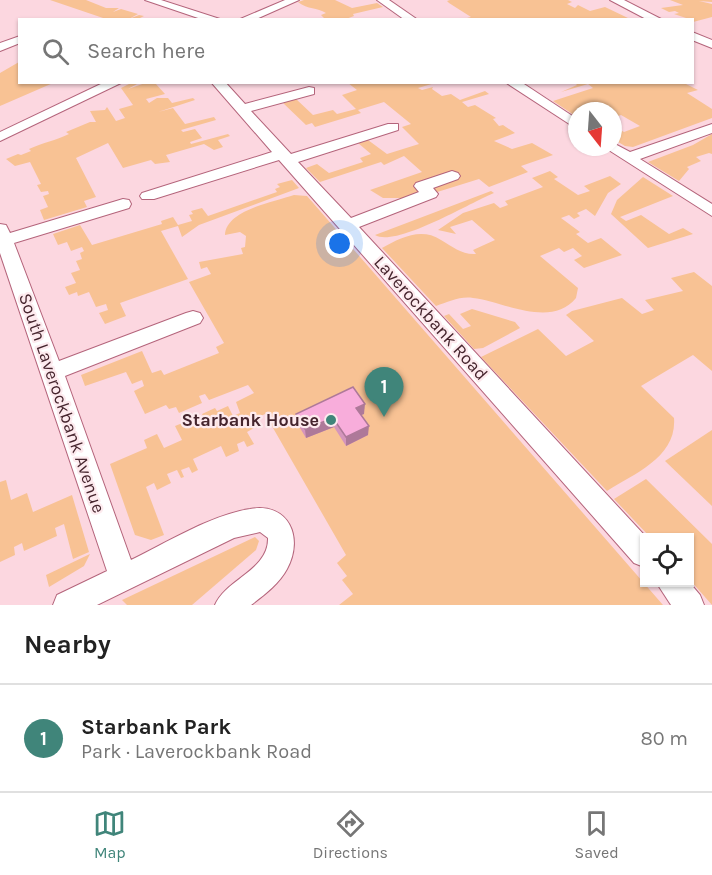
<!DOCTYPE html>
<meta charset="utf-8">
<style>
:root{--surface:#fff;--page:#f2f2f2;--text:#222;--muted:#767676;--line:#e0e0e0;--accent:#40857a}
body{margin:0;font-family:Karla,sans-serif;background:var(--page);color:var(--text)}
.controls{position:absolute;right:18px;bottom:18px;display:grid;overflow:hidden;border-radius:0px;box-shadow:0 2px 4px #0004}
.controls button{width:54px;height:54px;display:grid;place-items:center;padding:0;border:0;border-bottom:2px solid var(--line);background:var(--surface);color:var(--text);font:30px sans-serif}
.compass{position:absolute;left:568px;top:102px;width:54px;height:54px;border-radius:50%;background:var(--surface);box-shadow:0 2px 4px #0004;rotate:163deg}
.you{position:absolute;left:340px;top:244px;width:21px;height:21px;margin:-15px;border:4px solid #fff;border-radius:50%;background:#1a73e8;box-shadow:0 0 0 9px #1a73e833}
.badge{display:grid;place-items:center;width:39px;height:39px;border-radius:50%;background:var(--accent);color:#fff;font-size:20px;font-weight:700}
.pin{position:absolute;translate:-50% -50px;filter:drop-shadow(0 2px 3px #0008)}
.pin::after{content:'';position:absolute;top:32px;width:21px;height:18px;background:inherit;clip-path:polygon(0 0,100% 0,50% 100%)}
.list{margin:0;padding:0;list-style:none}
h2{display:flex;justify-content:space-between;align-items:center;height:78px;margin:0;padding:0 24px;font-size:26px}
h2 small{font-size:20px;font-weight:400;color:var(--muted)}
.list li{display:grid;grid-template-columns:39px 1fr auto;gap:18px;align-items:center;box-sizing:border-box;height:108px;padding:0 24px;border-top:2px solid var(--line)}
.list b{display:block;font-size:22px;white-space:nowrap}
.list p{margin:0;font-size:20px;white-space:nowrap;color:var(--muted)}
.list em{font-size:20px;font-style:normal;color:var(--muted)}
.icon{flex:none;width:33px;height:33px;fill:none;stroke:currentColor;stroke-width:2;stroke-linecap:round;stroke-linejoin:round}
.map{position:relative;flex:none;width:712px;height:605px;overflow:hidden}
.search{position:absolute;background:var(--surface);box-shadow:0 2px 4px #0004;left:18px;right:18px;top:18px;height:66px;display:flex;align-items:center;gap:15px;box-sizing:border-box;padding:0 21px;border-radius:0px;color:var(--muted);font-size:22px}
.sheet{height:186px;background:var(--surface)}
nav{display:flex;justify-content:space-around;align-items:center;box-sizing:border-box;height:84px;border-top:2px solid var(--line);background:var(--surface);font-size:16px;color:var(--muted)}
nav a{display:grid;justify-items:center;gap:3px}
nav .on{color:var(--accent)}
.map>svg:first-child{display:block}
.green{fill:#f8c294}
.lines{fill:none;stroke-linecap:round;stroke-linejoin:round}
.street-casing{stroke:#b4647b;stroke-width:2}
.street{fill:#fff;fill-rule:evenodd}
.wall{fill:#d595bc}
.shaded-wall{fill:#ae7999}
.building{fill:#f8addb;stroke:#ae7999;stroke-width:1.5}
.poi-dot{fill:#40857a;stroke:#fdeaee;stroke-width:2}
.labels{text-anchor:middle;stroke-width:4.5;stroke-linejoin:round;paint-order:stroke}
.street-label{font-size:18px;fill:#45242d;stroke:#fdeaee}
.poi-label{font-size:18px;font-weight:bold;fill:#45242d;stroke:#fdeaee;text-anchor:end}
</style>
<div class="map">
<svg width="712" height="605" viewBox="0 0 712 605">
<rect width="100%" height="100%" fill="#fcd7e0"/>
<!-- green -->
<g class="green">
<path d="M50,0H86L106,8H119L113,12L121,9L138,14L129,19L139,15L144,16L140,18L143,19H106Z"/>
<path d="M304,0H335L352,8L377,3L383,7L353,14L354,16L346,19H317L324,18L321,15L326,13C317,7 308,10 298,2Z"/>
<path d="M450,0H568L572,2L567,4L575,8L578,5L590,11L605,7L628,18L463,19L471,17L449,3L447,1Z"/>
<path d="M670,0H712V2L699,1L712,4V17L693,22L692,20L674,14L679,13L675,11L669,12L661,8L683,5Z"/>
<path d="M19,62L20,82L53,83L0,106V73Z"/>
<path d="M148,82L155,83L165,94L146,99L149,103L157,98H168L172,103L193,98L195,100L158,112L173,108L185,124L214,117L216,120L181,130L183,132L195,129L202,138L190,142L191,144L228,134L230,136L218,140L223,147L214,150L204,144L166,155L170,162L155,164L151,160L123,168L108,143L76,158L96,197L84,201L87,207L44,220L40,210L48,207L43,196L49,194L48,191L41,192L37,185L41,184L30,162L15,166L6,159L18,154L21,155L31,151L29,149C44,142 55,141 69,134L66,132L90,122H96L90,111L105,110L107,107L116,121L125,118L119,109L133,105L121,88L131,83L137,84L128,89Z"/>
<path d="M348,83H435L418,88L422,90L433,87L432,89L442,96L451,94L460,100L485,91L489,94L462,102L468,107L475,105L496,118L493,119L499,126L503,125L515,133L494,141L512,149L532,143L553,155L521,166L528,172L489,187L479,179L418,198H383L370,190L422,172L404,156L384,165L381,162L320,182L306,168L317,164L329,173L363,162L360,158L371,154L358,143L368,140L387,154L419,144L402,127L411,124L384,102L358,110L361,113L315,127L312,123L306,125L282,102L295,98L313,115L333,110L337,114L356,109L342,95L357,90Z"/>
<path d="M575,83H684L698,90L687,93L712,109V118L633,147L625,146L613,139V130L617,128L624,132L640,126L621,115L613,118V111H577V117L553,101L593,88L588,84L561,92L577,85Z"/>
<path d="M712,134V154L709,153L696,157L701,161L687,167L689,169L679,181L648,162L693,145Z"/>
<path d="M550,171L558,177L554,179L578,195L590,191L584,186L610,176L621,184L608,193L595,216L586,209L577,213L580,216L574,219L569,215L561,218L580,232L576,234L588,243L601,238L622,255L584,268L574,260L582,256L573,248L564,252L559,248L540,256L578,288L576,298C551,329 502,301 473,298C460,296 448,302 436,306L382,248C400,238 421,227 441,240C453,247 462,255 476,254L473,250L495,240L472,220L450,227L456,234L438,230L463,213L494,203L500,208L508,205L505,201L543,187L532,178Z"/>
<path d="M643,177L673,196L620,217L626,221L641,215L669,234L683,228L693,234L648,248L611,214L617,200Z"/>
<path d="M292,180L299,188L199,225L182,237L178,226L161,231L188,279L120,303L126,316L105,324L99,313L108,310L106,304L96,307L89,292L78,296L77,292L69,295L65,287L76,283L71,273L80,270L76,261L82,259L80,253L84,251L82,247L71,251L67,242L58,245L53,234L80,225L92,245L162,224L161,221L173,217L178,225L192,221L189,215L193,214L191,211L202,208L208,216L277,192L275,189L280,187L277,184Z"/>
<path d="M491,191L494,193C473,201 396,248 375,235Z"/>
<path d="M294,195L307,196L663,605H339L353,594L342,580L347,576L337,563L346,555L265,414L250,421L254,428L247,432L254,444L247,447L244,441L237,444L239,451L226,457L221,446L193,459L198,470L192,473L189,467L181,470L184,477L181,478L177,470L167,474L171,483L157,490L154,483L146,487L164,535L151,540L135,535L110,464L147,448L144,440L157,434L164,448L182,440L175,426L185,422L187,425L204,418L202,414L215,408L217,411L228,406L233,416L240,413L236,402L254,393L248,385L209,400L205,394L199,396L202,403L179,413L176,407L169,409L166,405L145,414L134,391L144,386L142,380L132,384L126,372L85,386L81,375L142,351L152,373L161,370L164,375L219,353L216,347L224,343L189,282L211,274L207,267L201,269L199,262L243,254L241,248L245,247L246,236L240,232L225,235C226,210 274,202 294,195Z"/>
<path d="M694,272L712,286V371L693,355L641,386L674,418C677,457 635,473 607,491L481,357L538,329L566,356L594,341L566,315L572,311L622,298L642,314L654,310L645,300L683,291L671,278Z"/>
<path d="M472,309L515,322L520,328L483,348L474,349L444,316L449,314L463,329L471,326L460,314Z"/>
<path d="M712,430V506L665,461Z"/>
<path d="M646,479L712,544V605L690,580V538L650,537L614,499Z"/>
<path d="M6,480L11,500L27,493L33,512L72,495L89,552L73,559L64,524L55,528L57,536L24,551L22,543L14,547L15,555L0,562V482Z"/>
<path d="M255,537L259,541L256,550L192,605H127L122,600Z"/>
<path d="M90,554L84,566L49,587L46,575Z"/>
</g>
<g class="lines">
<defs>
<g id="street">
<path d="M145,0H161L223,20H204Z"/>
<path d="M285,0H299L254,20H238Z"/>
<path d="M377,0H389L418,20H405Z"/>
<path d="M610,0H624L663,20H648Z"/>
<path d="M692,32L712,40V48L692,40Z"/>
<path d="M20,36V43L0,51V43Z"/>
<path d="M105,82H123L0,141V132Z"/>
<path d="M211,82H225L245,104L309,87L314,88V94L251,111L291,154L388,124H398V130L298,162L351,218L419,192L414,186L416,183L452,171L458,173L460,176L458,179L433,188L438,194L436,197L359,227L647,538H644V567L634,563L279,160L154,199H142L140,196L142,193L272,152Z"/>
<path d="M505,82H521L577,119V129Z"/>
<path d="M712,124V133L640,159L712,204V216L604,147H613V143L630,152Z"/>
<path d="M123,199L129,200L131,204L129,208L14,243L59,361L186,313L193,311L200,313L203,318L200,323L65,376L131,560C166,543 211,515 250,509C289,502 304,538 287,569C279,584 264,595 251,605H215C226,579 269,570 268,538L260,532L234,538L97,605H53L57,595L107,571L0,253V224L6,225L10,233Z"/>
<path d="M656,582H689L700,595L704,605H671Z"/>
</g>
</defs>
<!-- street casing -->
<use href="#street" class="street-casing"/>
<!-- street -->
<use href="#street" class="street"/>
</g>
<!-- wall -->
<path class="wall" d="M296,414H364L361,415L368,435L346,446L334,427L306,438L297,423Z"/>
<!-- shaded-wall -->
<g class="shaded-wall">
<path d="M365,404L364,414L356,417V408Z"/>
<path d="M333,418L334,427L306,438L305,429Z"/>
<path d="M369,426L368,435L346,446V437Z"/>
</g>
<!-- building -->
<path class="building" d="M353,387L365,404L356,408L369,426L346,437L333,418L305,429L296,414Z"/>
<!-- markers -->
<circle class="poi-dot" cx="331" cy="420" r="6"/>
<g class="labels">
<!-- street labels -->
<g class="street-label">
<text transform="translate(431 318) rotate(48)" y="6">Laverockbank Road</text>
<text transform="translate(62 403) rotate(71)" y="6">South Laverockbank Avenue</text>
</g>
<!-- poi labels -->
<g class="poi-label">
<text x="319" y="426">Starbank House</text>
</g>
</g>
</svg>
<div class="controls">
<button><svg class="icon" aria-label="locate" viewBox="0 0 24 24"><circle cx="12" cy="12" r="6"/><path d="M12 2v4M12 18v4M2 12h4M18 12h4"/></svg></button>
</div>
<svg class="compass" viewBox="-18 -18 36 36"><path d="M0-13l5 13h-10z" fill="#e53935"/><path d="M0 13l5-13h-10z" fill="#767676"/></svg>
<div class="you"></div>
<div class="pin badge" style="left:384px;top:417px">1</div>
<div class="search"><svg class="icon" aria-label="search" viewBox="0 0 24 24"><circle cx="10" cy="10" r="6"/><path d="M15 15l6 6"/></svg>Search here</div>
</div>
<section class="sheet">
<h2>Nearby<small></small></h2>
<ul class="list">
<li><span class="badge">1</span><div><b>Starbank Park</b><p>Park · Laverockbank Road</p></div><em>80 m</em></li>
</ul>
</section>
<nav>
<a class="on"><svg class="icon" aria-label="map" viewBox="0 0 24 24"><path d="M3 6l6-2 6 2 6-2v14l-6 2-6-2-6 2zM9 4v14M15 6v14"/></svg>Map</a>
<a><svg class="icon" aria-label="directions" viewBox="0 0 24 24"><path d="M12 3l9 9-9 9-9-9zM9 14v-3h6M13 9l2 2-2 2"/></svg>Directions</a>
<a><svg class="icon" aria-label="saved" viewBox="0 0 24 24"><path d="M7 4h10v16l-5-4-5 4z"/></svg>Saved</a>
</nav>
